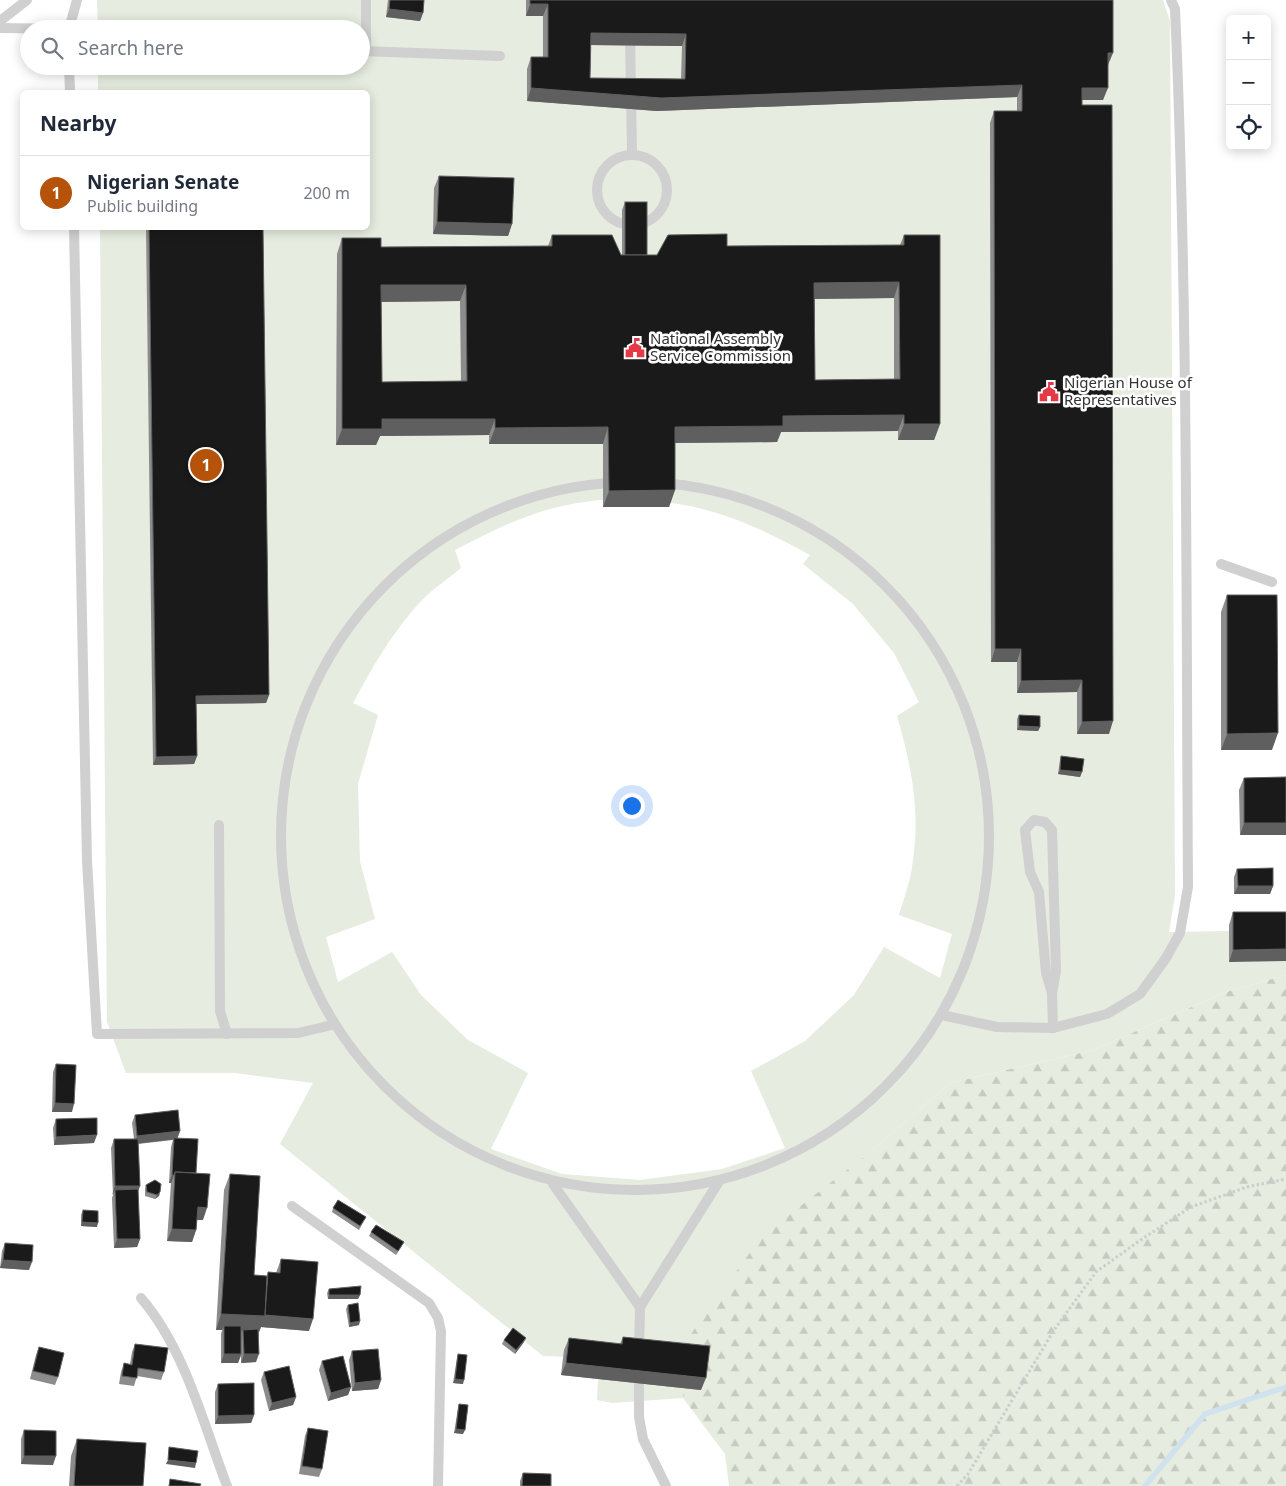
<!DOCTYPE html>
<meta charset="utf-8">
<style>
:root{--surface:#fff;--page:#f6f6f7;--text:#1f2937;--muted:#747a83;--line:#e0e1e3;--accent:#b45309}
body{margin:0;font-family:"Noto Sans",sans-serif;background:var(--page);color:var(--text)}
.controls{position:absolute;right:15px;top:15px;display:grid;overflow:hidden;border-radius:8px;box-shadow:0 2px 12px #0003}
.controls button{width:45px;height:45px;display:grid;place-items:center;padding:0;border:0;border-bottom:1px solid var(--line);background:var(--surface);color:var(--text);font:25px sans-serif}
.you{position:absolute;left:631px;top:805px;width:18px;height:18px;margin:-12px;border:4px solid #fff;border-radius:50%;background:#1a73e8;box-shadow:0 0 0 8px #1a73e833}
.badge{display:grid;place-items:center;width:32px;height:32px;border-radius:50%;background:var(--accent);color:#fff;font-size:16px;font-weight:700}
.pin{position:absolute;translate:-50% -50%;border:2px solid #fff;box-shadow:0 1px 5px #0006}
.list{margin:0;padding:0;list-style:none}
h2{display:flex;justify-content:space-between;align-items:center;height:65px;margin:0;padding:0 20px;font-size:21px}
h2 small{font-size:16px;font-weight:400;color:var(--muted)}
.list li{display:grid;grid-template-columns:32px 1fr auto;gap:15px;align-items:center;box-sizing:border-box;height:75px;padding:0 20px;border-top:1px solid var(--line)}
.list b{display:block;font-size:19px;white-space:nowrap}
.list p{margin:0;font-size:16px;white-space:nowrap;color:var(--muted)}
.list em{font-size:16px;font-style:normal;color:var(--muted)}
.icon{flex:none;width:28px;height:28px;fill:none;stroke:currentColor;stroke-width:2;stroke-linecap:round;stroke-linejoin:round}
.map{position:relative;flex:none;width:1286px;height:1486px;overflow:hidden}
.search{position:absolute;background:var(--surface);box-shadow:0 2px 12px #0003;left:20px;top:20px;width:350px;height:55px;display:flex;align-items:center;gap:12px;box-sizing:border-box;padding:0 18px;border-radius:28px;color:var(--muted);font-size:19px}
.panel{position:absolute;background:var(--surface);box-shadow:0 2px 12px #0003;left:20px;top:90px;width:350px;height:140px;border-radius:8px}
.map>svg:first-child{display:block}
.grass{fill:#e6ecdf;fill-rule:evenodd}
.forest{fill:url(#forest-firs)}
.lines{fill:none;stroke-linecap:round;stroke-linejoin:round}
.stream{stroke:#cfe2ee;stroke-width:5.5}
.path{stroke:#cdcdcd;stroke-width:3;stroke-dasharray:2.5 2.5;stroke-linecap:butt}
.lane{stroke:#d0d0d0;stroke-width:10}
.wall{fill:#8c8c8c;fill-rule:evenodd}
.shaded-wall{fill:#5f5f5f}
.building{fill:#1a1a1a;stroke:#5f5f5f;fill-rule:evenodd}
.labels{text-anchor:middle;stroke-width:5;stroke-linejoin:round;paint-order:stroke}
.poi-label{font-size:15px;fill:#333;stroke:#fff;text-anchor:start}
</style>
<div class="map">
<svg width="1286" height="1486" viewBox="0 0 1286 1486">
<defs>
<pattern id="forest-firs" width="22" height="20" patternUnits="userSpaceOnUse" patternTransform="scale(1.25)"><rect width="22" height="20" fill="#e6ecdf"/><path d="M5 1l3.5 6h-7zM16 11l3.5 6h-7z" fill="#c6cbc0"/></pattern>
</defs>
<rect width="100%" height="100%" fill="#fff"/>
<!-- grass -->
<path class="grass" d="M97,0H1163L1170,22L1175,895L1169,932L1286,930V975L1226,992L1093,1050L950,1083L870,1152L683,1345V1398L612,1403L597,1400L599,1358L543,1356L280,1144L313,1083L235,1073H126L107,1022L100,228H368V92H98V66H361V29H98ZM613,499C634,501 657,500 678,504C725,511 768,532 810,555L803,564L853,604L894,653L919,702L897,716C912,768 921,813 912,867C910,883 903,900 899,915L952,934L940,978L884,947L854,995L805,1041L751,1071L785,1148L722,1169L640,1180L562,1174L491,1149L528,1073L468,1040L421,995L392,952L338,982L326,937L375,919L360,861L358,784L378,715L353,703C373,666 393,631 422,600C434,588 448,579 461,568L455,550C511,521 548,503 613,499Z"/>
<!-- forest -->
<path class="forest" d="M1286,975V1486H729L725,1454L683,1398V1345L762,1236L870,1152L950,1083L1093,1050L1226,992Z"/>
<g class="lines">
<!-- stream -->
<path class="stream" d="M1145,1486L1205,1414L1286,1387"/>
<!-- path -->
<path class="path" d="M957,1486L968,1474L1054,1330L1096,1272L1142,1239L1191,1207L1247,1187L1286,1179"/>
<!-- lane -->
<g class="lane">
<path d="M0,21L27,0"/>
<path d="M0,28L76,29"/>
<path d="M69,29L77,0"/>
<path d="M630,33L632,154"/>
<path d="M361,51L500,56"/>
<path d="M366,51V0"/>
<path d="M69,66L70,92"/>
<circle cx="632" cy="190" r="35"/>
<path d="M74,228L87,861L97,1034L298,1033L332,1025"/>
<circle cx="635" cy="836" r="354"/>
<path d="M1221,564L1272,582"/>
<path d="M219,825L220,1011L227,1034"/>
<path d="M1052,993L1046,973L1039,892L1030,872L1025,830L1034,820L1045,822L1052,830L1056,971L1052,993L1053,1028"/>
<path d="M942,1015L997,1027L1053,1028L1107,1014L1140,994L1166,958L1180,933L1188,887C1186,595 1188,301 1175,9L1171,0"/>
<path d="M553,1184L640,1307L718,1183"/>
<path d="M292,1206L429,1303L438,1318L441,1331L438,1486"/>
<path d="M141,1298C185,1349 203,1423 227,1486"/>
<path d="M639,1351L640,1307"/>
<path d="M639,1370V1417L643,1439L666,1486"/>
</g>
</g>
<!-- wall -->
<g class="wall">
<path d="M388,0H424L423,13L420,21L386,17Z"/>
<path d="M526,0H1113L1108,65L1103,100H1082L1109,734H1077V692L1017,693V662H991L990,123L994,111H1017V97L657,111L527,101V69L531,57H543V16H526ZM591,45L682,46L681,79L590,78Z"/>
<path d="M439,176L512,224L508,236L433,234L434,188Z"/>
<path d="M625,202L647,255H657L727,246L900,245L904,235L940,424L934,440H898V431L781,432L777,442L675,443V490L669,507H603V444H489V435L380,436L376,445H336L337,254L342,238L381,247L548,246L552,235L622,255V210ZM894,298V379L815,380V299ZM460,301L461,381L382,382L381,302Z"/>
<path d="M146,228H263L269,695L266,703L196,704L197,756L194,764L153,765Z"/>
<path d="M1227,595L1272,750H1221V612Z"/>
<path d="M1019,715L1040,727L1038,731L1017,730V719Z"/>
<path d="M1061,756L1082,772L1080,777L1058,774L1060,760Z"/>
<path d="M1286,777L1240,835L1239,790L1244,778Z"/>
<path d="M1237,869L1273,886L1270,894H1234V877Z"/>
<path d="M1233,912H1286L1229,962V925Z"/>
<path d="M56,1064L72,1112H52L53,1072Z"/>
<path d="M135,1115L180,1131L177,1139L196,1173L203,1220H197L196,1230L192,1242L167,1241L171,1183H169L171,1147L173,1140L138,1144L140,1186L138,1190L140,1239L137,1247L114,1248L112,1198L113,1195L111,1148L114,1139H134L132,1123Z"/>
<path d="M56,1119L94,1143L54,1145L53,1128Z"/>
<path d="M230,1174L254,1275L267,1276L268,1272L276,1273L281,1259L309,1331L261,1327L259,1332L256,1362L241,1363V1356L238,1363H221V1334L222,1330H216L224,1190Z"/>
<path d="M146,1185L160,1192L159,1196L155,1199L145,1196V1189Z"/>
<path d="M333,1208L366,1217L364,1221L359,1230L332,1212Z"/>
<path d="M83,1210L97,1227L81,1226V1215Z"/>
<path d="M371,1232L402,1246L396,1255L369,1236Z"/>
<path d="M5,1243L29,1270L0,1268L2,1251Z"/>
<path d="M329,1289L360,1295L358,1299H328L327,1293Z"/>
<path d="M348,1305L359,1325L349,1327L346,1309Z"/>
<path d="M623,1337L701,1390L561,1375L564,1350L569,1338L620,1344Z"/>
<path d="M504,1340L524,1342L515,1354L502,1344Z"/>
<path d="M135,1344L164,1372L161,1380L137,1376L134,1386L119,1384L121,1372L124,1363L130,1364L132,1352Z"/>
<path d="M39,1347L58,1377L55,1385L30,1379L36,1355Z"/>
<path d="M352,1351L381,1380L378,1389L352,1391L349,1360Z"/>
<path d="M458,1354L463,1384L453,1383L457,1358Z"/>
<path d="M322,1361L351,1387L348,1395L328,1401L319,1370Z"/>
<path d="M264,1372L296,1397L293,1405L269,1411L261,1380Z"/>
<path d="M218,1384L254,1415L251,1423L215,1424V1392Z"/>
<path d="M459,1404L463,1434L454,1433L458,1408Z"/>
<path d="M308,1428L322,1469L319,1477L299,1474L305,1436Z"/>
<path d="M24,1430L53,1465L21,1464V1439Z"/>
<path d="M77,1439L143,1486H69L71,1456Z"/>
<path d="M523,1473L551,1486H520V1481Z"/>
</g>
<!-- shaded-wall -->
<g class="shaded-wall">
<path d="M530,4H548L543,16H526Z"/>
<path d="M389,9L423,13L420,21L386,17Z"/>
<path d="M591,33L686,34L682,46L586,45Z"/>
<path d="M1108,53H1113L1108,65H1103Z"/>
<path d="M1022,85L1017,97L657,111L527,101L531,88Z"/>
<path d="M1082,88H1108L1103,100H1077Z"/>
<path d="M437,222L512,224L508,236L433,234Z"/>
<path d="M899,282L894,298L809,299L814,283Z"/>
<path d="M381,285H466L460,301L376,302Z"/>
<path d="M904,415L898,431L781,432L777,442L669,443L675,427L783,416Z"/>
<path d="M382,419H495L489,435L380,436L376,445H336L342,429Z"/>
<path d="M904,424H940L934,440H898Z"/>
<path d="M608,427L603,444H489L495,428Z"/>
<path d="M675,490L669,507H603L609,491Z"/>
<path d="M995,649H1021L1017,662H991Z"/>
<path d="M1082,680L1077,692L1017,693L1021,681Z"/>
<path d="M269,695L266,703L193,704L196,696Z"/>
<path d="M1113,721L1109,734H1077L1082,722Z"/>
<path d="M1019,726L1040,727L1038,731L1017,730Z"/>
<path d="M1278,733L1272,750H1221L1227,734Z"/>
<path d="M197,756L194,764L153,765L156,757Z"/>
<path d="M1060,770L1082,772L1080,777L1058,774Z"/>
<path d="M1244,823H1286V835H1240Z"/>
<path d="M1238,886H1273L1270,894H1234Z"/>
<path d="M1286,949V961L1229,962L1233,950Z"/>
<path d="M55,1103L74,1104L72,1112H52Z"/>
<path d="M180,1131L177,1139L134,1144L137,1136Z"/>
<path d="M97,1135L94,1143L54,1145L56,1137Z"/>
<path d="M172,1175H174L171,1183H169Z"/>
<path d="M115,1186H140L137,1194L115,1190L112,1195Z"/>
<path d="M160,1192L159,1196L155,1199L157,1195Z"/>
<path d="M198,1207L207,1208L203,1220H193Z"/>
<path d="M82,1222L98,1223L97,1227L81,1226Z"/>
<path d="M172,1229L196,1230L192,1242L167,1241Z"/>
<path d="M117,1239H140L137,1247L114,1248Z"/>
<path d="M3,1260L32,1262L29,1270L0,1268Z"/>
<path d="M329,1295H360L358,1299H328Z"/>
<path d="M221,1314L265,1315L313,1319L309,1331L261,1327L259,1332L243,1330L242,1331L224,1330V1326L222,1330H216Z"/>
<path d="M360,1321L359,1325L349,1327L350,1323Z"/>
<path d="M526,1338L524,1342L515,1354L516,1350Z"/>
<path d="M224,1354H241L238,1363H221Z"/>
<path d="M244,1354H259L256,1362L241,1363Z"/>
<path d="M566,1363L706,1378L701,1390L561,1375Z"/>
<path d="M455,1379L464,1380L463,1384L453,1383Z"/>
<path d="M381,1380L378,1389L352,1391L355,1383Z"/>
<path d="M351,1387L348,1395L328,1401L331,1393Z"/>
<path d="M296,1397L293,1405L269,1411L272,1403Z"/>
<path d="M254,1415L251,1423L215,1424L218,1416Z"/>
<path d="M456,1429L465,1430L463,1434L454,1433Z"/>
<path d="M24,1456H56L53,1465L21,1464Z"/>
<path d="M168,1460L196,1463L195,1468L166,1464Z"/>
</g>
<!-- building -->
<g class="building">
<path d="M390,0H424L423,13L389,9Z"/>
<path d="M530,0H1113V53H1108V88H1082V105H1112L1113,721L1082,722V680L1021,681V649H995L994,111H1022V85L661,98L531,88V57H548V4H530ZM591,33L686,34L685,79L590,78Z"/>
<path d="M439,176L514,178L512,224L437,222Z"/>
<rect x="625" y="202" width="22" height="53"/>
<path d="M149,228H263L269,695L196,696L197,756L156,757Z"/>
<path d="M727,234V246L904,245V235H940V424H904V415L783,416V426L675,427V490L609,491L608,427L495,428V419H382V429H342V238H381V247L552,246V235H612L621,255H657L668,235ZM899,282L900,379L815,380L814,283ZM381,285H466L467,381L382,382Z"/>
<path d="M1227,595H1277L1278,733L1227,734Z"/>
<path d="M1019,715L1040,716V727L1019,726Z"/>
<path d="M1061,756L1084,759L1082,772L1060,770Z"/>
<path d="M1286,777V823H1244V778Z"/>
<path d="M1273,868V886H1238L1237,869Z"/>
<path d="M1233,912H1286V949L1233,950Z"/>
<path d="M56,1064L76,1065L74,1104L55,1103Z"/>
<path d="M178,1110L180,1131L137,1136L135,1115Z"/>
<path d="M97,1118V1135L56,1137V1119Z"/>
<path d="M174,1138L198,1139L196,1173L175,1172L174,1175H172Z"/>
<path d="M114,1139H138L140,1186H115Z"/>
<path d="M175,1172L210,1174L207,1208L198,1207L196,1230L172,1229Z"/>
<path d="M230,1174L260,1176L254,1275L267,1276L265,1316L221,1314Z"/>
<path d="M155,1180L161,1184L160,1192L157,1195L147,1192L146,1185Z"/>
<path d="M138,1189L140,1239H117L115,1190Z"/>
<path d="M338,1200L366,1217L360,1226L333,1208Z"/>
<path d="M83,1210L98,1211V1223L82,1222Z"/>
<path d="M376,1225L404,1242L398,1251L371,1232Z"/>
<path d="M5,1243L33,1245L32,1262L3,1260Z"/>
<path d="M281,1259L318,1262L313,1319L265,1315L268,1272L280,1273Z"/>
<path d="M361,1286L360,1295H329V1289Z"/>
<path d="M358,1303L360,1321L350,1323L348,1305Z"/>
<rect x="224" y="1326" width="17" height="28"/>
<path d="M513,1328L526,1338L516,1350L504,1340Z"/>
<path d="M258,1329L259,1354H244L243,1330Z"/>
<path d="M623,1337L710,1346L706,1378L566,1363L569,1338L622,1344Z"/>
<path d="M135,1344L168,1348L164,1372L138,1368L137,1378L122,1376L124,1363L132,1365Z"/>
<path d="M39,1347L64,1353L58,1377L33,1371Z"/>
<path d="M378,1349L381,1380L355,1383L352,1351Z"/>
<path d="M458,1354L467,1355L464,1380L455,1379Z"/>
<path d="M343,1356L351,1387L331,1393L322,1361Z"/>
<path d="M289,1366L296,1397L272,1403L264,1372Z"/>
<path d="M254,1383V1415L218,1416V1384Z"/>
<path d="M459,1404L468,1405L465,1430L456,1429Z"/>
<path d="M308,1428L328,1431L322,1469L302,1466Z"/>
<path d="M24,1430L56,1431V1456H24Z"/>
<path d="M77,1439L146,1443L143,1486H74Z"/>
<path d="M169,1447L198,1451L196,1463L168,1460Z"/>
<path d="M523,1473L551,1474V1486H522Z"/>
<path d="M170,1479L201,1484L200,1486H169Z"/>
</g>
<!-- icons -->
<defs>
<symbol id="civic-bare" viewBox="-9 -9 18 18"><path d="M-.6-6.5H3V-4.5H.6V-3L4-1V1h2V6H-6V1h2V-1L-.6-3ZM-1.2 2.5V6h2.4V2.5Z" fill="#e63946" stroke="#fff" stroke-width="2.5" paint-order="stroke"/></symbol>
</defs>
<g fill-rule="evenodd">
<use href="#civic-bare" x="621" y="334" width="28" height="28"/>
<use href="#civic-bare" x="1035" y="378" width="28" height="28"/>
</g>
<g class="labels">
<!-- poi labels -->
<g class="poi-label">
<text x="650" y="344">National Assembly<tspan x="650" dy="17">Service Commission</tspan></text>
<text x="1064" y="388">Nigerian House of<tspan x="1064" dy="17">Representatives</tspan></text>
</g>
</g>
</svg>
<div class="controls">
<button>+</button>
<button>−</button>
<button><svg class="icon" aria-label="locate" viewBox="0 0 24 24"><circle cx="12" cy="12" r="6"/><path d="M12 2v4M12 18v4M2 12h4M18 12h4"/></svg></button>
</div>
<div class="you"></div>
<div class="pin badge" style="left:206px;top:465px">1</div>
<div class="search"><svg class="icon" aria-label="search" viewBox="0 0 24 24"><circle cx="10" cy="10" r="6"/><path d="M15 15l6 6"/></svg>Search here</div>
<section class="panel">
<h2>Nearby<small></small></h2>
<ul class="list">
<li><span class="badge">1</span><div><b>Nigerian Senate</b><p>Public building</p></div><em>200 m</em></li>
</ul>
</section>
</div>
